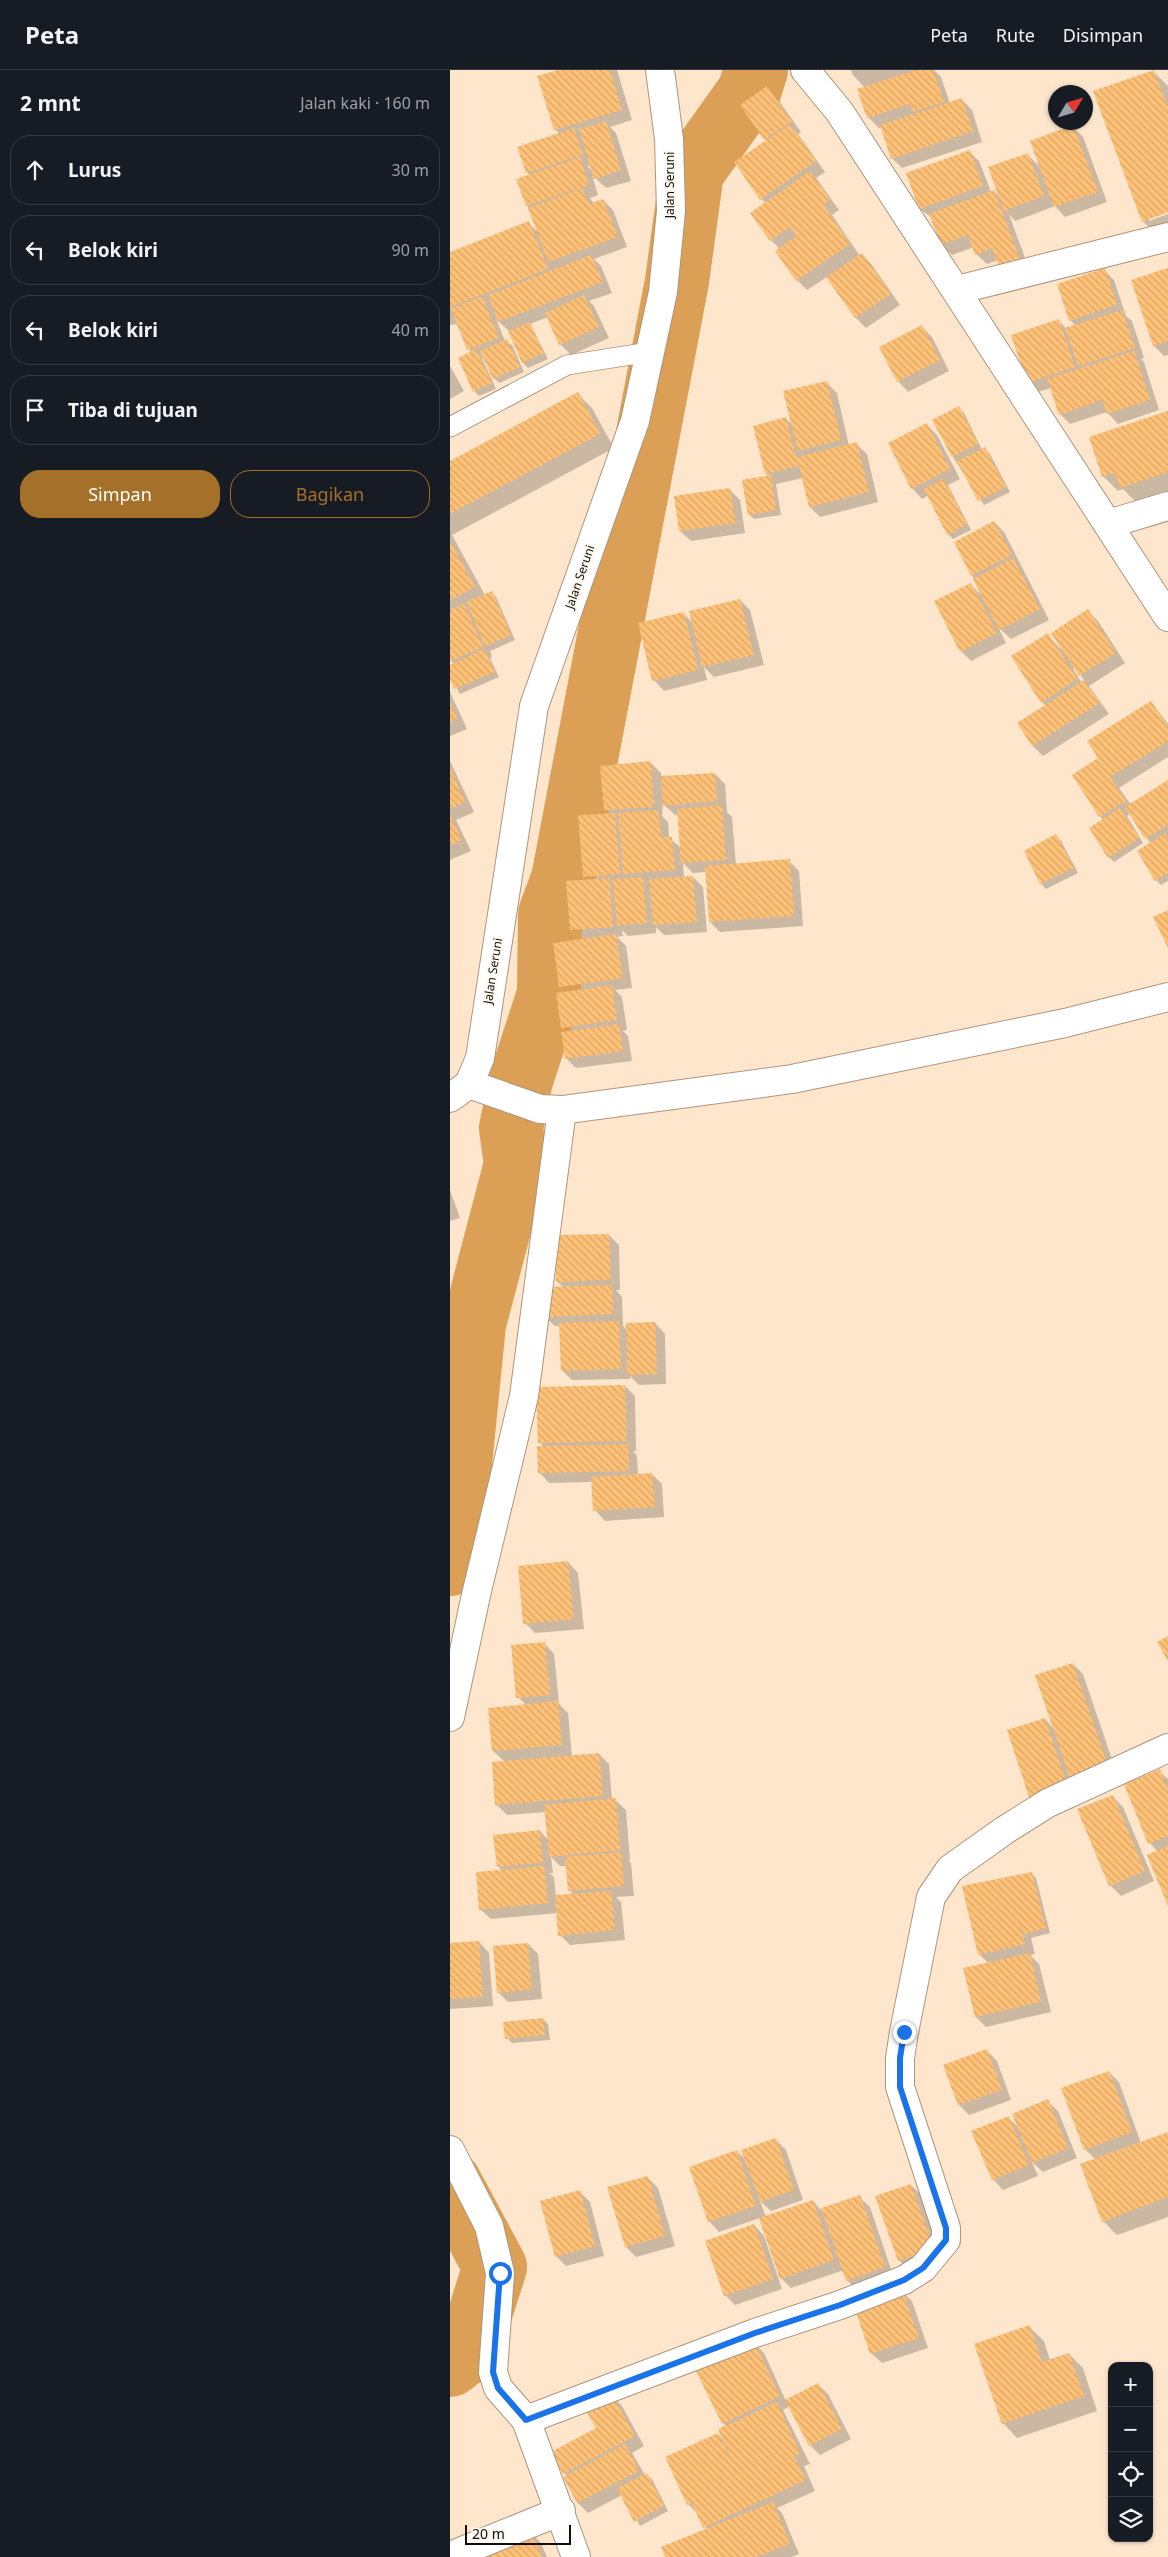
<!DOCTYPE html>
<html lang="id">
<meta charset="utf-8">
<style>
:root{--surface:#171b24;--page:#20242c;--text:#f1f3f6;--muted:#9ea1a6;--line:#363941;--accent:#a57029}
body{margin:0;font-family:"Noto Sans",sans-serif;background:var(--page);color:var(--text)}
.controls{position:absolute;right:15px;bottom:15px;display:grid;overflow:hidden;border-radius:10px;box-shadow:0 1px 4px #0004}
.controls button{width:45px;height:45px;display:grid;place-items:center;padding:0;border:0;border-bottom:1px solid var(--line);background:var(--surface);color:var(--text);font:25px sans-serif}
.compass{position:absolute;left:598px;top:15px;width:45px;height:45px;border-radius:50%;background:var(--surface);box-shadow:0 1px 4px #0004;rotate:52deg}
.scale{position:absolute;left:15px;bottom:12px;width:106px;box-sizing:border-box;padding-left:5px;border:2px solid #160e06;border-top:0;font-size:14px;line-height:18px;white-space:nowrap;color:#160e06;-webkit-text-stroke:4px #fbf7f1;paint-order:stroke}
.stop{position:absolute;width:15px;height:15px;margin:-11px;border:4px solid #1a73e8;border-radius:50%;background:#fff}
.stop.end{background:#1a73e8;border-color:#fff;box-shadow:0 1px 5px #0008}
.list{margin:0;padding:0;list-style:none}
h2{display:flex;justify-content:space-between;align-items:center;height:65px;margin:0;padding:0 20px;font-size:21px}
h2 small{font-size:16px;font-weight:400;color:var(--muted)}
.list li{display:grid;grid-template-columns:32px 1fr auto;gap:15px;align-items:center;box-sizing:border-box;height:70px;margin:0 10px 10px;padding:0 10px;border:1px solid var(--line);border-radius:20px}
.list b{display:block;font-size:19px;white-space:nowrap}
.list em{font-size:16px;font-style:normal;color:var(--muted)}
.actions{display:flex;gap:10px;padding:15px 20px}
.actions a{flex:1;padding:11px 0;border:1px solid var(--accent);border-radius:20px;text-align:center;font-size:18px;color:var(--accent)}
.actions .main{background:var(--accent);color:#fff}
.icon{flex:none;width:28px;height:28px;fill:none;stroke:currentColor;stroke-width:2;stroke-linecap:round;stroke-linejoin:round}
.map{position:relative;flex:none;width:718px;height:2487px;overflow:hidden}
header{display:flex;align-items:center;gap:30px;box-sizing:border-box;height:70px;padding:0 25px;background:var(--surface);border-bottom:1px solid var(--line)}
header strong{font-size:24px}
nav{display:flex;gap:28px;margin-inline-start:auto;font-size:18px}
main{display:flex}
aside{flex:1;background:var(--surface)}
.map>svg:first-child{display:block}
.shadow{fill:#0003;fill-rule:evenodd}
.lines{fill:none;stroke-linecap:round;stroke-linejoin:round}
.river{stroke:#db9f56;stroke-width:64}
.building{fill:url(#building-back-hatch)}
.service-casing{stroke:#ac967e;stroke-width:21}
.minor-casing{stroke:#ac967e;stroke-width:30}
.tertiary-casing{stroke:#ac967e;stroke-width:30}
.service{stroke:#fff;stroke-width:19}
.minor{stroke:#fff;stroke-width:28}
.tertiary{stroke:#fff;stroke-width:28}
.route{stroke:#1a73e8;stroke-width:6}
.labels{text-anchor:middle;stroke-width:4;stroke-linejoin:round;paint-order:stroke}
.street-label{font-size:12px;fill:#160e06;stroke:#fbf7f1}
</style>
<header>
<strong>Peta</strong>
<nav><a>Peta</a><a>Rute</a><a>Disimpan</a></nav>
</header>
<main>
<aside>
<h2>2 mnt<small>Jalan kaki · 160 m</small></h2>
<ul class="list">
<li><svg class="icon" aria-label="ahead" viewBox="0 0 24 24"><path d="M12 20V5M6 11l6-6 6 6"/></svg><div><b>Lurus</b></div><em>30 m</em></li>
<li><svg class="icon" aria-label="left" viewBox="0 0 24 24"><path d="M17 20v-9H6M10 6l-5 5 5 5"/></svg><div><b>Belok kiri</b></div><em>90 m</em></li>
<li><svg class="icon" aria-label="left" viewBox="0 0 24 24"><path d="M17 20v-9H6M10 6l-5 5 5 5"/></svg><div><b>Belok kiri</b></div><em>40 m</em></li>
<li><svg class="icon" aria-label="arrive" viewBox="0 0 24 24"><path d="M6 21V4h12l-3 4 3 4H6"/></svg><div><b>Tiba di tujuan</b></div></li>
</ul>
<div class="actions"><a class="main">Simpan</a><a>Bagikan</a></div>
</aside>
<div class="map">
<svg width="718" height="2487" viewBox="0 0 718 2487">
<defs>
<pattern id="building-back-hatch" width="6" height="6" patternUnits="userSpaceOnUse" patternTransform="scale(1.25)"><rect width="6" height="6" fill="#fec178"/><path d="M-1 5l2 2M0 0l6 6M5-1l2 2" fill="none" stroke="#d9a566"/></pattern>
</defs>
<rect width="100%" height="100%" fill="#fde6cc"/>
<!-- shadow -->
<g class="shadow">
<path d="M113,0H167L182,50L160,57L166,63L181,111L156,118L142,105L148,125L140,128L144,134L153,130L163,140L177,177L144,189L151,196L162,223L139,231L144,236L159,268L121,285L110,274L98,247L80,254L98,289L78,298L73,293L59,261L46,249L55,271L62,275L74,302L49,313L44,308L35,287L32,288L46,319L29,326L24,321L21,283L8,254L0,255V183L78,153L89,163L77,135L80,105L77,102L110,64L105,59ZM141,95L144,102L137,96Z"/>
<path d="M401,0H484L491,7L500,34L512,30L522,40L532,72L452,98L442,88L431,57L429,58L418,47L415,18L403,5Z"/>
<path d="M703,1L718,16V141L699,148V151L718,144V162L707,166L693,151Z"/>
<path d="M317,18L327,28L351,62L348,64L375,102L366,108L389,140L382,145L410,186L412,184L422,195L450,235L416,258L406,248L377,207L357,220L347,210L330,179L321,170L316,133L311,129L317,71L315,69Z"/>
<path d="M623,57L633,67L657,132L615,147L605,136L565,151L559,144L579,199L548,190L537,194L526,184L524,177L502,185L492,175L482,148L470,139L519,81L529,91L541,122L544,121L551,128L578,85L591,98Z"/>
<path d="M718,199V285L714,286L704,276L682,211Z"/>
<path d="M654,200L664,210L676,246L682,251L694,288L691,289L694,292L709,340L668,354L657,342L620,354L610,344L601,318L588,322L578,312L608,250L617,259L626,256L620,250Z"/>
<path d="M472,257L482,267L499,301L458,322L448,311Z"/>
<path d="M0,296L14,321L0,329Z"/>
<path d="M376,312L387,323L399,376L406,374L417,384L428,432L370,447L360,437L353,408L326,414L331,445L304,449L299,444L319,407L316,404L336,349L343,355Z"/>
<path d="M128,324L142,338L164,378L2,465L35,525L41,522L46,527L65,570L40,581L42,587L40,588L49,607L10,624L0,607V596L4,594L0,590V393Z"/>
<path d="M509,338L514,343L532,380L535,379L540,384L560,422L534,435L503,387L484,350Z"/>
<path d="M718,342V421L686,432L673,419L668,421L653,406Z"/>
<path d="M477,355L487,365L510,409L498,415L521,460L503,469L498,464L479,425L472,429L462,418L440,374Z"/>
<path d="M279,419L290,430L295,463L241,471L230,461Z"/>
<path d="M544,452L554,462L599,550L561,569L548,557L556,573L521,591L511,581L520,514L533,527L522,505Z"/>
<path d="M290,530L300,540L314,595L264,607L254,597L257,610L214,621L204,610L233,543L243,553Z"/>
<path d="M638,541L648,551L675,593L639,616L659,644L593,686L583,676L569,653L596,636L592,632L597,565L611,579ZM625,598L635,611L632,613L623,599Z"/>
<path d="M0,622L17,659L0,666Z"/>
<path d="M701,632L718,654V687L669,718L681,735L718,712V811L711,815L706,810L701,774L680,744L677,746L693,773L664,792L659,787L653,750L650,746V688Z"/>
<path d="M0,691L24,742L6,750L21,781L0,790Z"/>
<path d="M201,693L211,703V708L265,704L275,714L277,742L282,747L286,795L339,791L349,801L353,856L270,862L260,852L256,802L243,803L233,793L234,808L243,807L253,817L257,862L214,865L206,857V863L178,866L172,860L173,866L167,867L176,876L182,918L165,920L172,927L177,960L173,961L178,966L182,991L126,998L116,988L117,962L112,957L117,923L110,916L132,871L121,859L138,811L134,806L159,744L155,740ZM213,734L225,745H229L231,778L219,768L218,752L212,746Z"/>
<path d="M606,766L611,771L628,803L596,819L591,814L575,781Z"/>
<path d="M0,1120L10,1148L0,1151Z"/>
<path d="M159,1165L169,1175L170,1220H166L172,1227L173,1256L177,1260L205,1253L215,1264L216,1314L189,1315L180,1306V1309L122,1310L112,1300L110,1256H105L94,1246L114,1218L107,1211Z"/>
<path d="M175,1316L185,1326L186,1381H183L187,1386L188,1405L202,1404L212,1414L214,1447L155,1451L145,1440L142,1412L99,1413L89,1402L94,1377L90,1373Z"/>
<path d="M118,1492L128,1503L134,1559L85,1563L75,1553Z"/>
<path d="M94,1573L104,1584L109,1634L118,1643L122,1687L149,1684L159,1694L162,1730H165L176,1740L180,1790H178L181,1793L184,1826L166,1827L171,1832L175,1870L120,1875L110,1865L108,1843L41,1849L30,1839L52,1801L48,1796L90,1761L98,1770L96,1742L57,1745L47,1735L43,1694L55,1692L43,1681L76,1635L68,1627ZM101,1787L110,1796H117L120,1821L124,1825L106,1827L104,1807L99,1803H103Z"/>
<path d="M623,1594L633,1604L669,1710L592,1740L595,1649L604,1659Z"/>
<path d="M709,1701L718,1709V1833L708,1782L700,1773Z"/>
<path d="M662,1726L673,1737L704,1811L671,1826L660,1815Z"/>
<path d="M581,1803L586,1808L600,1863L581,1868L585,1884L580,1885L589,1894L601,1942L536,1957L526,1947L539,1894L529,1884Z"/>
<path d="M29,1872L39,1883L43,1936L0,1939V1874Z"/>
<path d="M78,1874L88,1884L92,1929L58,1932L48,1922Z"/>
<path d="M93,1949L98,1954L100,1970L62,1973L57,1968Z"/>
<path d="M537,1981L547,1991L561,2030L519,2045L509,2035L495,1996Z"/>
<path d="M659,2002L669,2012L691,2073L718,2064V2147L667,2165L653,2151L646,2090L635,2079Z"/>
<path d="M597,2031L608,2041L627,2088L593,2102L582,2092L588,2106L553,2120L543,2109L559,2048L569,2058Z"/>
<path d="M326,2070L336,2080L353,2130L321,2141L310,2131L316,2147L363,2131L371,2140L409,2127L420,2137L444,2208L407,2220L397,2210L394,2200L341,2218L331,2208L310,2148L269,2162L259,2151L287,2081L297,2091Z"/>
<path d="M197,2107L208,2118L225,2176L186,2187L176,2177Z"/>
<path d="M461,2115L471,2125L493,2189L459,2201L449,2190Z"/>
<path d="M130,2122L140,2132L154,2186L116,2196L106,2186Z"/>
<path d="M304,2155L314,2166L332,2219L285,2235L275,2225Z"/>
<path d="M451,2221L462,2231L478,2278L432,2293L421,2283Z"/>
<path d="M579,2257L594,2271L600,2290L619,2284L633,2298L647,2341L567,2368L553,2353Z"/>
<path d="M303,2272L314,2283L336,2331L368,2314L378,2324L401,2369L370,2385L360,2375L340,2336L333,2340L360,2394L354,2396L365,2421L327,2438L332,2443L349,2484L341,2487H216L257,2460L249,2445L238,2434L268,2364L274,2370L277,2357L273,2353Z"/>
<path d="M162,2326L172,2336L194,2376L182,2383L195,2405L202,2409L218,2441L190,2456L172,2425L138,2443L128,2433L114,2408L117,2406L114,2403L147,2358Z"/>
<path d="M81,2463L91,2473L97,2487H25Z"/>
</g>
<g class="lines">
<!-- river -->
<g class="river">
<path d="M0,1494L24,1254L66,1094L61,1058L71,1010L99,924L100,844L113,809L227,211L242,102L299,22L306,0"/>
<path d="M0,2113L45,2197L18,2281L0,2295"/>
</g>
</g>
<!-- building -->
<g class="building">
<path d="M108,0H160L172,40L104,60L87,6Z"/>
<path d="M466,0H483L494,32L463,42L460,34L417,48L407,19Z"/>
<path d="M704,0L716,34L718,33V142L692,152L643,21Z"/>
<path d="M317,16L342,51L314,70L290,35Z"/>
<path d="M512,28L523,61L441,89L430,55Z"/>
<path d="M156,51L171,100L144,109L129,59Z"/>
<path d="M340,54L366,91L310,130L284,92Z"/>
<path d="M623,55L648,122L604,137L580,71Z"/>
<path d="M124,58L133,85L76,103L67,77Z"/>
<path d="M520,80L533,116L469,139L456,103Z"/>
<path d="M578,83L594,126L554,141L538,97Z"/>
<path d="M130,87L139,115L76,136L66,109Z"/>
<path d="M360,101L380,130L373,134L400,174L346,211L325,181L346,166L340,157L320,171L300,143Z"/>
<path d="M132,118L139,134L153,129L168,167L98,192L78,138Z"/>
<path d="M544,120L570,189L549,197L542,178L525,185L518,165L491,175L479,144Z"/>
<path d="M79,151L98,199L0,237V182Z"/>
<path d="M412,183L441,224L405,248L376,207Z"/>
<path d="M141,185L153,212L48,252L38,225Z"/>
<path d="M655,198L667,235L619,251L607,214Z"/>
<path d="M718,198V271L703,276L681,210Z"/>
<path d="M134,225L149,257L109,275L95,243Z"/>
<path d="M32,226L49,268L17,280L1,239Z"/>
<path d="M672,240L685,278L628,296L615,258Z"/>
<path d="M609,249L625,297L577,313L561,265Z"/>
<path d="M80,252L94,283L72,293L58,261Z"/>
<path d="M472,255L490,290L447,312L429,277Z"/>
<path d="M57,269L70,297L43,309L30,281Z"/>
<path d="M26,279L42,313L23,322L8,288Z"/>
<path d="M684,281L700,330L657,344L652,330L609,345L597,309Z"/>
<path d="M377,311L391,370L348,381L333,321Z"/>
<path d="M128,322L150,364L0,444V391Z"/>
<path d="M509,336L528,374L502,387L482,350Z"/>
<path d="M718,341V402L670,418L665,403L652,407L639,367Z"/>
<path d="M336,347L346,387L407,372L419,422L359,437L349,396L315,404L303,356Z"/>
<path d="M477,353L500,399L461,419L438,373Z"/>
<path d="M535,377L556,417L528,431L507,391Z"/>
<path d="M321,405L326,440L298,445L292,410Z"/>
<path d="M494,409L517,454L497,465L474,419Z"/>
<path d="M280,418L286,453L229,461L224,426Z"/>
<path d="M544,451L562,485L521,506L504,472Z"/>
<path d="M0,471L25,517L0,530Z"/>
<path d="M563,488L590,539L549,560L523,509Z"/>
<path d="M521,513L547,563L510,582L484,531Z"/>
<path d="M42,521L61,565L35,576L16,532Z"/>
<path d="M290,529L304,585L252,597L239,541Z"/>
<path d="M14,534L33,577L0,591V540Z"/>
<path d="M638,539L666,583L629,606L601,563Z"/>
<path d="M234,542L248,600L202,611L188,553Z"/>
<path d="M598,563L627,609L591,633L561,586Z"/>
<path d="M34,579L45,602L4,619L0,610V595Z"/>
<path d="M634,610L650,633L582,676L567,653Z"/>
<path d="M701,631L718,657V671L660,707L676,731L649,747L622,705L648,688L637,671Z"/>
<path d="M0,632L7,649L0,652Z"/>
<path d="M201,691L204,737L154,740L150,696Z"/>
<path d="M0,698L15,732L0,739Z"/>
<path d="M265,703L267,731L213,736L211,706Z"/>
<path d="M718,710V755L695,769L675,737Z"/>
<path d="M272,735L276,790L231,793L227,739Z"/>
<path d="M670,738L689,768L658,788L639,758Z"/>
<path d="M208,740L211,767H222L225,800L173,804L168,743Z"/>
<path d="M165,743L170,804L133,807L128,745Z"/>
<path d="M0,745L12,770L0,775Z"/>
<path d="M715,763L718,768V803L705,811L687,781Z"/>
<path d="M606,764L624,798L590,814L574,781Z"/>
<path d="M340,789L344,846L259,852L255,796Z"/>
<path d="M243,806L247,852L203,855L199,809Z"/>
<path d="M193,807L197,853L167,856L163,809Z"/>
<path d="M160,808L163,857L120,860L116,811Z"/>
<path d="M718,840V878L703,847Z"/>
<path d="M166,864L173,908L109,917L103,873Z"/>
<path d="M162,915L167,950L111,958L106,923Z"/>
<path d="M169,954L173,981L115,989L111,962Z"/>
<path d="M159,1164L161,1210L106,1212L104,1165Z"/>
<path d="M162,1215L163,1244L93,1247L92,1217Z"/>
<path d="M169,1251L171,1299L111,1301L109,1253Z"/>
<path d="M205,1252L207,1304L177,1305L176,1253Z"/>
<path d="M175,1315L177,1371L88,1373L86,1317Z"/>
<path d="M178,1374L179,1401L88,1403L87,1376Z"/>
<path d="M202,1403L205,1437L143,1441L141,1407Z"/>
<path d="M118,1491L124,1549L73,1554L68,1496Z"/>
<path d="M718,1566V1591L707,1572Z"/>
<path d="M95,1572L100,1625L66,1628L61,1575Z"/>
<path d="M623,1593L659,1699L621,1712L585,1605Z"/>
<path d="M108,1631L112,1675L42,1681L38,1638Z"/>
<path d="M595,1648L618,1718L580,1730L557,1660Z"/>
<path d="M149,1683L153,1726L45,1735L42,1692Z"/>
<path d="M710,1699L718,1719V1766L698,1774L674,1714Z"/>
<path d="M663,1725L695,1801L659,1816L627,1739Z"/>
<path d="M166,1728L170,1780L99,1787L94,1735Z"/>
<path d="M90,1760L93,1793L47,1797L43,1765Z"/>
<path d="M718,1776V1836L697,1785Z"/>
<path d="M171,1782L174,1816L118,1821L115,1787Z"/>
<path d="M94,1796L98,1833L29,1840L26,1802Z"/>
<path d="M582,1802L596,1858L574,1864L569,1848L575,1874L528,1885L512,1816Z"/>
<path d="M161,1821L165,1860L108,1866L105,1825Z"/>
<path d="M29,1871L33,1927L0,1929V1873Z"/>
<path d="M78,1873L82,1919L47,1923L43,1876Z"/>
<path d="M580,1883L591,1932L525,1947L513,1898Z"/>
<path d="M94,1948L95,1965L55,1969L53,1952Z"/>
<path d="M537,1979L552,2020L508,2035L493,1995Z"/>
<path d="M659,2001L682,2062L634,2080L611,2018Z"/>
<path d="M598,2029L618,2078L582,2093L562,2044Z"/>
<path d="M559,2046L579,2095L542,2110L521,2061Z"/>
<path d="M718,2062V2127L652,2152L630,2094Z"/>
<path d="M326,2068L344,2120L310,2132L291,2080Z"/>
<path d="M287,2080L306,2136L258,2152L239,2097Z"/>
<path d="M198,2106L215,2166L175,2177L157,2117Z"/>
<path d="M461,2114L484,2179L448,2191L425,2126Z"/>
<path d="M130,2120L145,2176L105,2187L90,2131Z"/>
<path d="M410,2125L435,2197L396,2211L371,2138Z"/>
<path d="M363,2130L384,2190L330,2209L309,2148Z"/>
<path d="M304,2154L323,2209L274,2226L255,2171Z"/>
<path d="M452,2219L469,2268L420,2284L404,2236Z"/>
<path d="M580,2255L592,2292L619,2283L634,2326L552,2354L524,2274Z"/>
<path d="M304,2271L330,2326L272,2354L245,2299Z"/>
<path d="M368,2313L392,2359L359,2376L335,2330Z"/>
<path d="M162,2324L185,2366L113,2404L101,2382L146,2358L135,2339Z"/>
<path d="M327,2332L350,2383L344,2386L356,2410L253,2458L242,2433L237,2435L215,2387L268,2363L285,2397L268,2359Z"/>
<path d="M175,2374L189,2401L127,2433L113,2407Z"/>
<path d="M197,2403L214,2436L184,2452L167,2418Z"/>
<path d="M323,2432L340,2474L306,2487H215L211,2477Z"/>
<path d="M81,2461L92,2487H22Z"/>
</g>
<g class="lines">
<defs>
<path id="service" d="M0,357L117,295L200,282"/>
<g id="minor">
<path d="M507,220L718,167"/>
<path d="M658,454L718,436"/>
<path d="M19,1014L90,1039L112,1040L342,1009L615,953L718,927"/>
<path d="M0,1647L26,1525L74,1326L112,1040"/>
<path d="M0,2080L39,2156L50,2203L43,2302L48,2318L76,2350"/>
<path d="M0,2486L111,2441"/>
<path d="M126,2487L76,2350L305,2263L390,2235L454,2210L473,2198L496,2170V2158L450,2017V1988L454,1962L481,1827L500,1799L555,1760L598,1733L718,1678"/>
</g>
<g id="tertiary">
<path d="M355,0L389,41L718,547"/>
<path d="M0,1028L19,1014L30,988L84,636L185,351L213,222L221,141L219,69L210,0"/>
</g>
</defs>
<!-- service casing -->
<use href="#service" class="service-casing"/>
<!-- minor casing -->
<use href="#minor" class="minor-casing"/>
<!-- tertiary casing -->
<use href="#tertiary" class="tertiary-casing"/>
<!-- service -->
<use href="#service" class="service"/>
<!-- minor -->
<use href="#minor" class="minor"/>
<!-- tertiary -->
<use href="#tertiary" class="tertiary"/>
</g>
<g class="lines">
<!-- route -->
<path class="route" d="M50,2203L43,2302L48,2318L76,2350L305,2263L390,2235L454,2210L473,2198L496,2170V2158L450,2017V1988L454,1962"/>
</g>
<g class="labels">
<!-- street labels -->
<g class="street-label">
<text transform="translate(220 115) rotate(-90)" y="4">Jalan Seruni</text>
<text transform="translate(130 507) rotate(-71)" y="4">Jalan Seruni</text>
<text transform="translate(43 901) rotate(-81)" y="4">Jalan Seruni</text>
</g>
</g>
</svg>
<div class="controls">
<button>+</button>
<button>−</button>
<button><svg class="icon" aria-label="locate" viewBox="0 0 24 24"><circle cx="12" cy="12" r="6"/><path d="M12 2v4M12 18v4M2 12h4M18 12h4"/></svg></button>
<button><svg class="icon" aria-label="layers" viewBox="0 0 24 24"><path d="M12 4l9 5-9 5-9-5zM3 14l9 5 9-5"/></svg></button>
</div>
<svg class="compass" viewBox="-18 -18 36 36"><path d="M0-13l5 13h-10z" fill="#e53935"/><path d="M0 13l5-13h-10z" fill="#9ea1a6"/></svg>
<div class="scale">20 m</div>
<div class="stop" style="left:50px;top:2203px"></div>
<div class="stop end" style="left:454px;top:1962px"></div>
</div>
</main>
